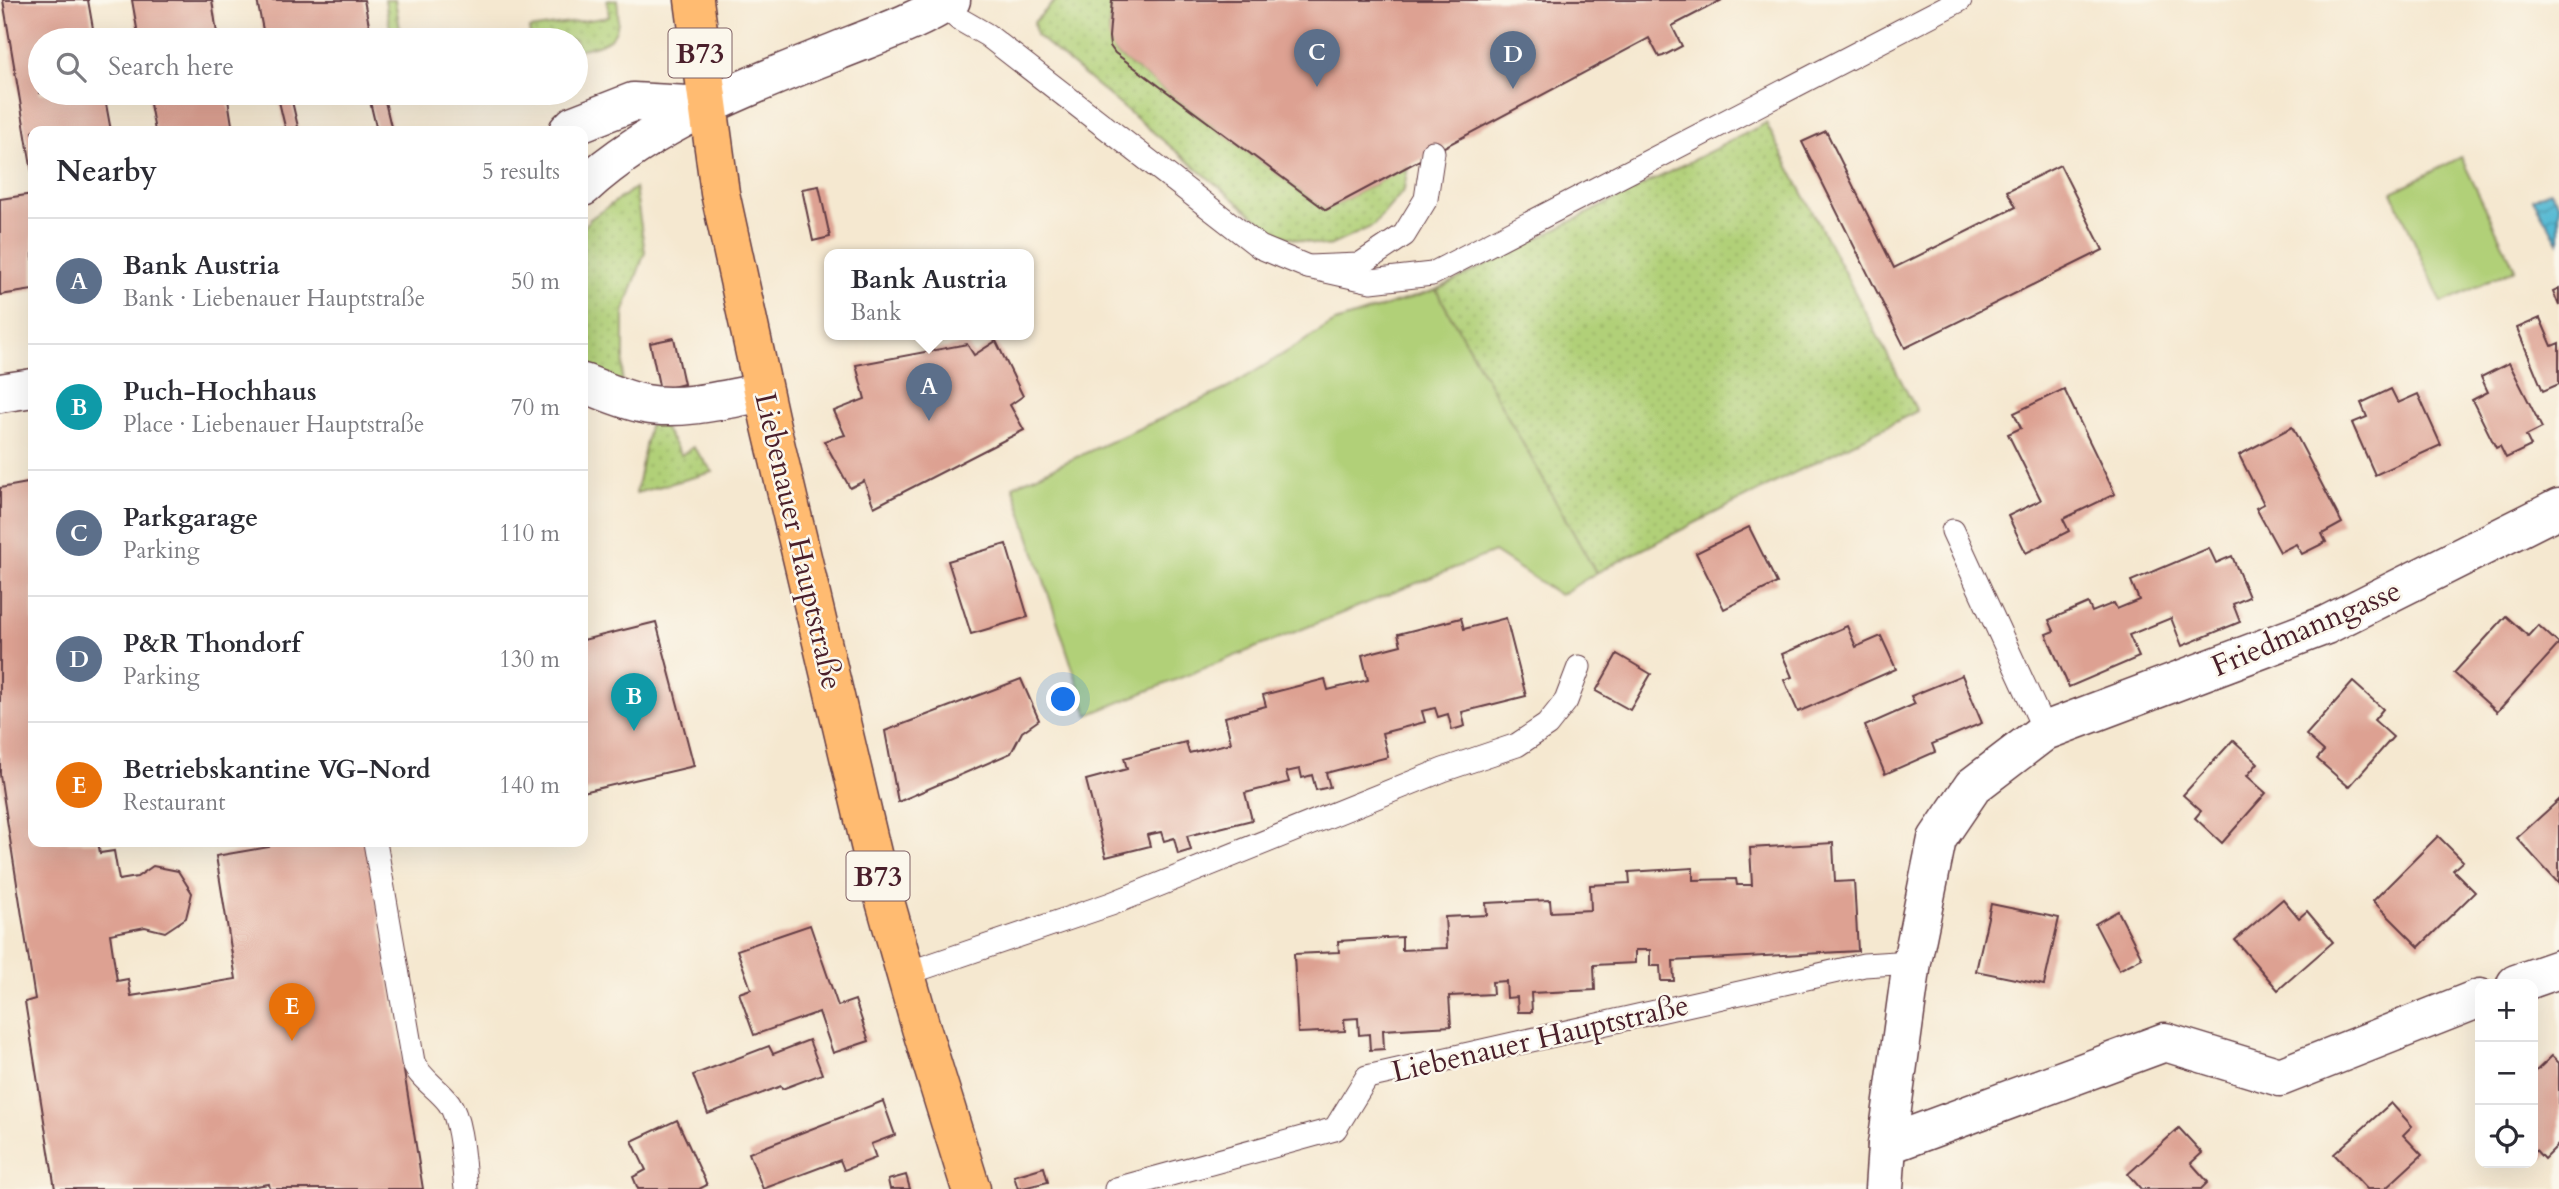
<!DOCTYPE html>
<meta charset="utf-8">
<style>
:root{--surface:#fff;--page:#f7f7f7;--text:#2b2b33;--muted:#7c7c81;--line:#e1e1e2;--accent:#2563eb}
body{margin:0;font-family:Cardo,serif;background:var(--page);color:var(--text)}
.controls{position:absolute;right:21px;bottom:21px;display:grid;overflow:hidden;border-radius:14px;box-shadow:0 7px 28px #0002}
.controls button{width:63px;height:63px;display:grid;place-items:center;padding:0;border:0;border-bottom:2px solid var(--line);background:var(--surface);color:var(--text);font:35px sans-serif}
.you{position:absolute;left:1064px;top:700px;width:24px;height:24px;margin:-18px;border:5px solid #fff;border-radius:50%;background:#1a73e8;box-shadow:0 0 0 10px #1a73e833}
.badge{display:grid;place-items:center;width:46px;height:46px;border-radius:50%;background:var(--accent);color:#fff;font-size:23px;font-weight:700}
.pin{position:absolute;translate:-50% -58px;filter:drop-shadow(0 2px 4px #0008)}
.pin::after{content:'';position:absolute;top:37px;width:24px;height:21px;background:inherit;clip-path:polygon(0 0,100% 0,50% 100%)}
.popup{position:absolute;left:824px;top:249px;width:210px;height:91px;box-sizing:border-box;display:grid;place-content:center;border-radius:14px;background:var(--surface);filter:drop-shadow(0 2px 5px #0005);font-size:23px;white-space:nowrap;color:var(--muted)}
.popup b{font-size:26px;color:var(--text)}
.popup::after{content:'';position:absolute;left:50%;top:100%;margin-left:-14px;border:14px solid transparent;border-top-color:var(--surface)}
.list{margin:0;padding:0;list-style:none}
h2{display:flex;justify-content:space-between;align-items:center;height:91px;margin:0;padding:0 28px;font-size:30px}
h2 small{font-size:23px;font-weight:400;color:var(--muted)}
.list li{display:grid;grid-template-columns:46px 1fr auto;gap:21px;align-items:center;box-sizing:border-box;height:126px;padding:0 28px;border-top:2px solid var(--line)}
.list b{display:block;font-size:26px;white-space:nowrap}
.list p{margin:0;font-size:23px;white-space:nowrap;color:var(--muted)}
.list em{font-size:23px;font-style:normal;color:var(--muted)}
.icon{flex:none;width:38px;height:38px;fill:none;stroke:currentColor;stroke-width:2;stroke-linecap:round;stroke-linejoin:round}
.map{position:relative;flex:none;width:2559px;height:1189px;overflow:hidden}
.search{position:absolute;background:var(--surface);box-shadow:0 7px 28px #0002;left:28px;top:28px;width:560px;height:77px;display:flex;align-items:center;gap:18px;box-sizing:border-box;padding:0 24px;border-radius:38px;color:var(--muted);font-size:26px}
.panel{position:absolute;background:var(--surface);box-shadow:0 7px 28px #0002;left:28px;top:126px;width:560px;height:721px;border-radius:14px}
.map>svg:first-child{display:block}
.grass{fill:url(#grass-dots);stroke:#7e7852;stroke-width:2}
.garden{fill:#b1d078;stroke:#7e7852;stroke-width:2}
.water{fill:url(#water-waves);stroke:#4f6c7f;stroke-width:2}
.building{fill:#dda192}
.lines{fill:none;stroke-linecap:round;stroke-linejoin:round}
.service-casing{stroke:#643d44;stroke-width:25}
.minor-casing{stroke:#643d44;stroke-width:41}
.primary-casing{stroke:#643d44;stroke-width:41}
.service{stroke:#fff;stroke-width:23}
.minor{stroke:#fff;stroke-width:38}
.primary{stroke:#ffbb71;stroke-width:38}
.labels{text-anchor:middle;stroke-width:5;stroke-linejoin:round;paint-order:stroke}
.shield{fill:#fbf7ec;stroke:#7f6065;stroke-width:2}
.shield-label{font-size:28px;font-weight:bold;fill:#4a1f2b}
.street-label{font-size:30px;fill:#4a1f2b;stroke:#fbf7ec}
</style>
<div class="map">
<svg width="2559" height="1189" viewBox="0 0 2559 1189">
<defs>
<pattern id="grass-dots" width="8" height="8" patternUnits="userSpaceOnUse" patternTransform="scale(1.75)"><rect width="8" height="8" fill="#b1d078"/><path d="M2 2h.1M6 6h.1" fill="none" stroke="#9ab268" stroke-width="1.8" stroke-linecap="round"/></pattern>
<pattern id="water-waves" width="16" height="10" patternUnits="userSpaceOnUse" patternTransform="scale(1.75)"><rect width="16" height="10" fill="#54b9d3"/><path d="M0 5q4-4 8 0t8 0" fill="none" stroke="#4896ab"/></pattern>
</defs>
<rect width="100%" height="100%" fill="#fbf7ec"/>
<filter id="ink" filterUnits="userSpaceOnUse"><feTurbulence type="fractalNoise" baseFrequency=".0143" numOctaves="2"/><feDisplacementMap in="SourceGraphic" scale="14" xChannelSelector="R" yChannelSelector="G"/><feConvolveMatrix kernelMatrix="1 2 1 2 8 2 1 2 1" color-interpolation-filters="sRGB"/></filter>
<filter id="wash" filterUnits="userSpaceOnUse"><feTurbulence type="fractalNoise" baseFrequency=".00686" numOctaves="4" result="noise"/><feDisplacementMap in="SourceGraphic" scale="28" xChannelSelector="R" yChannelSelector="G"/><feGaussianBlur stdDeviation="1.57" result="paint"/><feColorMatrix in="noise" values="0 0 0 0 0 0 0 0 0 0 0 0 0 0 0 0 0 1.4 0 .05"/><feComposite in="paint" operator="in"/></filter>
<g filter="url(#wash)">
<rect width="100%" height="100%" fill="#f5e8d0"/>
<!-- grass -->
<g class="grass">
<path d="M385,0H395L402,40H392Z"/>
<path d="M607,0H617C623,38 610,44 576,50V40H531L529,29L609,17Z"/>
<path d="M1056,0H1112C1110,17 1105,38 1115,53L1326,210L1408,166L1404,190L1373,226L1327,247L1276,234L1036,35L1034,22Z"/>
<path d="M1766,123L1917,411L1596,573L1436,290Z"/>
<path d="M635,188L645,252L624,311V358L621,385L583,371V228L590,219Z"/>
<path d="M661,423L681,455L693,447L713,472L636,493L649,425Z"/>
</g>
<!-- garden -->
<g class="garden">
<path d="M2461,157L2515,269L2442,303L2392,192Z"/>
<path d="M1436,290L1596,573L1560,595L1494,552L1088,715L1013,486L1228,388L1335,322Z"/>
</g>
<!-- water -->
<path class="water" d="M2550,190L2559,205V243L2533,199Z"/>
<g id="blocks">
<!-- building -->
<g class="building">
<path d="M3,0H88L95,40H40V93H104L111,131H33V178Z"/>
<path d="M132,0H212L218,40H139Z"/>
<path d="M257,0H364L372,40H265Z"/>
<path d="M1112,0H1722L1672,26L1682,46L1663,56L1659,57L1649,38L1326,210L1115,53L1110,46L1109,37Z"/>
<path d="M148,93H227L233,131H155Z"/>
<path d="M277,93H290L299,131H286Z"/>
<path d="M368,93H383L392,131H377Z"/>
<path d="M1826,131L1894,268L2016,207L2007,191L2060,165L2103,250L1905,348L1802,142Z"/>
<path d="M819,186L830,237L813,241L802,189Z"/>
<path d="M33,194V290L0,295V199Z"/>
<path d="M2559,288V306L2553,291Z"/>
<path d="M2540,318L2552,346L2559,343V384L2543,391L2517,328Z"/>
<path d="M674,338L684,384L660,390L650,343Z"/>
<path d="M996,341L1023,396L1010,405L1024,430L874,507L864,481L850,488L824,441L845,435L834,411L865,399L856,365L967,344L974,355Z"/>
<path d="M2509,363L2542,428L2526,436L2531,446L2506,458L2500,446L2496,448L2472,400L2488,392L2481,377Z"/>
<path d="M2064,389L2115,494L2063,519L2069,531L2026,553L2008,516L2041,500L2008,434L2021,428L2014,413Z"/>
<path d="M2391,389L2398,403L2418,394L2441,445L2375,475L2352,423L2367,417L2361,403Z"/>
<path d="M2292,427L2342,523L2322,534L2326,542L2302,554L2296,544L2280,552L2256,508L2264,504L2239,455Z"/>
<path d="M33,482V842H98L100,853L114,851L119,880L137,877L153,866L178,871L192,893L186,918L165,932L145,927L110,934L117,981L128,979L131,996L236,979L216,856L269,847L268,842H367L423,1189H270L269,1184L237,1189H55L25,1002L35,999L0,775V488Z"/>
<path d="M1749,527L1777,583L1724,609L1696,553Z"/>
<path d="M1006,544L1028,617L971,634L948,561Z"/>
<path d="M2209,548L2216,563L2232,556L2249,597L2233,604L2240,622L2182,646L2171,618L2129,635L2139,657L2069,687L2046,634L2054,631L2049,620L2088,603L2092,612L2114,603L2117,609L2139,600L2131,581Z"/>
<path d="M2506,616L2528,636L2538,625L2559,644L2497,712L2454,673Z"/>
<path d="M1461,618L1464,629L1506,618L1526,696L1462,712L1465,726L1452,730L1448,714L1438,717L1435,708L1422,711L1425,722L1382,733L1388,757L1326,773L1330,787L1316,790L1312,775L1302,778L1300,769L1286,772L1289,782L1245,793L1252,820L1187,836L1191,850L1178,854L1174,838L1164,841L1161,832L1147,835L1150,846L1106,857L1086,780L1127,769L1124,758L1186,742L1189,753L1231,743L1225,717L1266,706L1263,695L1325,679L1328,690L1368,680L1362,655L1401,645L1398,634Z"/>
<path d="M656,622L694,766L583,792V640Z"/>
<path d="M1847,626L1856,647L1881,636L1896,669L1798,712L1784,680L1792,677L1782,654Z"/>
<path d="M1617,654L1651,674L1630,710L1596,691Z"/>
<path d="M1962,675L1982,723L1932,744L1935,752L1885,774L1865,726L1915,704L1911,696Z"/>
<path d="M1021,679L1039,720L1022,732L1011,753L898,802L885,731Z"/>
<path d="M2353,682L2383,709L2374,720L2393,737L2349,787L2317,759L2324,751L2306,735Z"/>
<path d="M2233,740L2258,763L2247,776L2266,793L2222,843L2195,818L2201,811L2183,795Z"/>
<path d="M2559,800V884L2517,838Z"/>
<path d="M2438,836L2463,861L2453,870L2475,892L2419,947L2373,901Z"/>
<path d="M1833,843L1835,882L1854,881L1858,951L1673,961L1674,981H1661L1660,966H1650V950H1635V963L1594,965L1595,990L1531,993L1532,1012H1518L1517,997L1507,998L1506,981L1492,982L1493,994L1449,996L1451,1026L1383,1030L1384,1049L1370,1050L1369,1034L1359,1035L1358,1018L1344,1019L1345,1031L1298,1033L1294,954L1339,952L1338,941L1402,937V950L1447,948L1445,917L1487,915L1486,903L1550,900L1551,912L1591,910L1590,885L1630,883L1629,872L1693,868V880L1736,879L1737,885H1752L1750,848Z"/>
<path d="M2283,899L2299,918L2307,911L2333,942L2278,990L2235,940Z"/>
<path d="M1991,904L2059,918L2044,985L1976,971Z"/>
<path d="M2118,911L2142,958L2119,970L2095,924Z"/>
<path d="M810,925L838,1006L855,1000L869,1041L833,1053L819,1012L754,1035L739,993L751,989L737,950Z"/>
<path d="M809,1040L822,1074L782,1089L781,1086L708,1114L693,1075L769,1046L773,1054Z"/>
<path d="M2552,1056L2559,1063V1144L2544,1159L2533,1147V1074Z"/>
<path d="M883,1101L895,1135L871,1144L876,1158L844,1170L840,1160L763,1189L749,1153Z"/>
<path d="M2391,1103L2412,1126L2403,1135L2422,1155L2385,1189H2367L2334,1154Z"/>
<path d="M677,1120L707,1185L699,1189H638L633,1177L646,1170L632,1141Z"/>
<path d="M2179,1128L2202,1153L2191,1163L2208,1182L2201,1189H2141L2128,1174Z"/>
<path d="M1044,1167L1048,1182L1018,1189L1014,1176Z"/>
<path d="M906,1175L910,1189H890L888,1180Z"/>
</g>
</g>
</g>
<g filter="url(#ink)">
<use href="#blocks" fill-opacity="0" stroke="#643d44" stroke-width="2"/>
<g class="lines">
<defs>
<g id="service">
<path d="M943,5L959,19L987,35L1260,247L1308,267L1359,265L1404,235L1426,199L1433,152"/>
<path d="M1308,267L1371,281L1432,274L1960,0"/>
<path d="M1953,531L2045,731"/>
<path d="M375,842L413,1062C420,1079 438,1088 449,1103C462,1121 463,1166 466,1189"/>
<path d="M905,974L1111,904L1443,770L1517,745L1547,725L1566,701L1579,667"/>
<path d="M1116,1189L1335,1129L1367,1077L1864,965L1912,962"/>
</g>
<g id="minor">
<path d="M568,131L574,125L633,102L707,106"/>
<path d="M583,187C651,124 750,85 835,52C874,36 915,23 951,0"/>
<path d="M583,383C603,390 623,400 645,404C680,411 728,399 763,392"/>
<path d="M0,393L33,388"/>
<path d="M2516,984L2559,969"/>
<path d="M1887,1145L2165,1042L2280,1077L2480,998"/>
<path d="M1884,1189L1887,1145L1912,962L1937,839L1973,786L2045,731L2326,625L2559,508"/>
</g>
<path id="primary" d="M694,0L720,193L770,422L875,866L921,1028L971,1189"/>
</defs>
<!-- service casing -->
<use href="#service" class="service-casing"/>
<!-- minor casing -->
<use href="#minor" class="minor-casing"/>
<!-- primary casing -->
<use href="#primary" class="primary-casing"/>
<!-- service -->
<use href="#service" class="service"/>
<!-- minor -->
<use href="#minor" class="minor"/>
<!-- primary -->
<use href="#primary" class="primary"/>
</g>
</g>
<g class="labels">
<!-- shield labels -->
<g class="shield">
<rect x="668.5" y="28.5" width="63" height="49" rx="5"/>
<rect x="846.5" y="851.5" width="63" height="49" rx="5"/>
</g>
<g class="shield-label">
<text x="700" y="63">B73</text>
<text x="878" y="886">B73</text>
</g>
<!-- street labels -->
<g class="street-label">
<text transform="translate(799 541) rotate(77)" y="10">Liebenauer Hauptstraße</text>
<text transform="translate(2306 628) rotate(-23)" y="10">Friedmanngasse</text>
<text transform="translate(1540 1038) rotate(-13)" y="10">Liebenauer Hauptstraße</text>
</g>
</g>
</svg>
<div class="controls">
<button>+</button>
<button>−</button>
<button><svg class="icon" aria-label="locate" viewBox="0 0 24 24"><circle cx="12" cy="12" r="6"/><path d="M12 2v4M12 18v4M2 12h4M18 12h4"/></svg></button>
</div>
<div class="you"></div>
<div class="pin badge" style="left:929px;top:421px;background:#5c6f8a">A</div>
<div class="popup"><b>Bank Austria</b>Bank</div>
<div class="pin badge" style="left:634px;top:731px;background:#0f9aa8">B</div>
<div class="pin badge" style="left:1317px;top:87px;background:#5c6f8a">C</div>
<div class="pin badge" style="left:1513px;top:89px;background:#5c6f8a">D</div>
<div class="pin badge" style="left:292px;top:1041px;background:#e8710a">E</div>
<div class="search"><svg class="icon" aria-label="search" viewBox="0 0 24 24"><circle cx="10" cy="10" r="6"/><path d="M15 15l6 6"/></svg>Search here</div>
<section class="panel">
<h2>Nearby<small>5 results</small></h2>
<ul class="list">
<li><span class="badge" style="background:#5c6f8a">A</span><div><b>Bank Austria</b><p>Bank · Liebenauer Hauptstraße</p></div><em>50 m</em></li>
<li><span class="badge" style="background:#0f9aa8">B</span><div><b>Puch-Hochhaus</b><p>Place · Liebenauer Hauptstraße</p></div><em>70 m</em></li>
<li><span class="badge" style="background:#5c6f8a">C</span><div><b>Parkgarage</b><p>Parking</p></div><em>110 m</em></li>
<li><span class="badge" style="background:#5c6f8a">D</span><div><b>P&amp;R Thondorf</b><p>Parking</p></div><em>130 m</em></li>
<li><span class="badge" style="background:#e8710a">E</span><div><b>Betriebskantine VG-Nord</b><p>Restaurant</p></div><em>140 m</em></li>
</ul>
</section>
</div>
